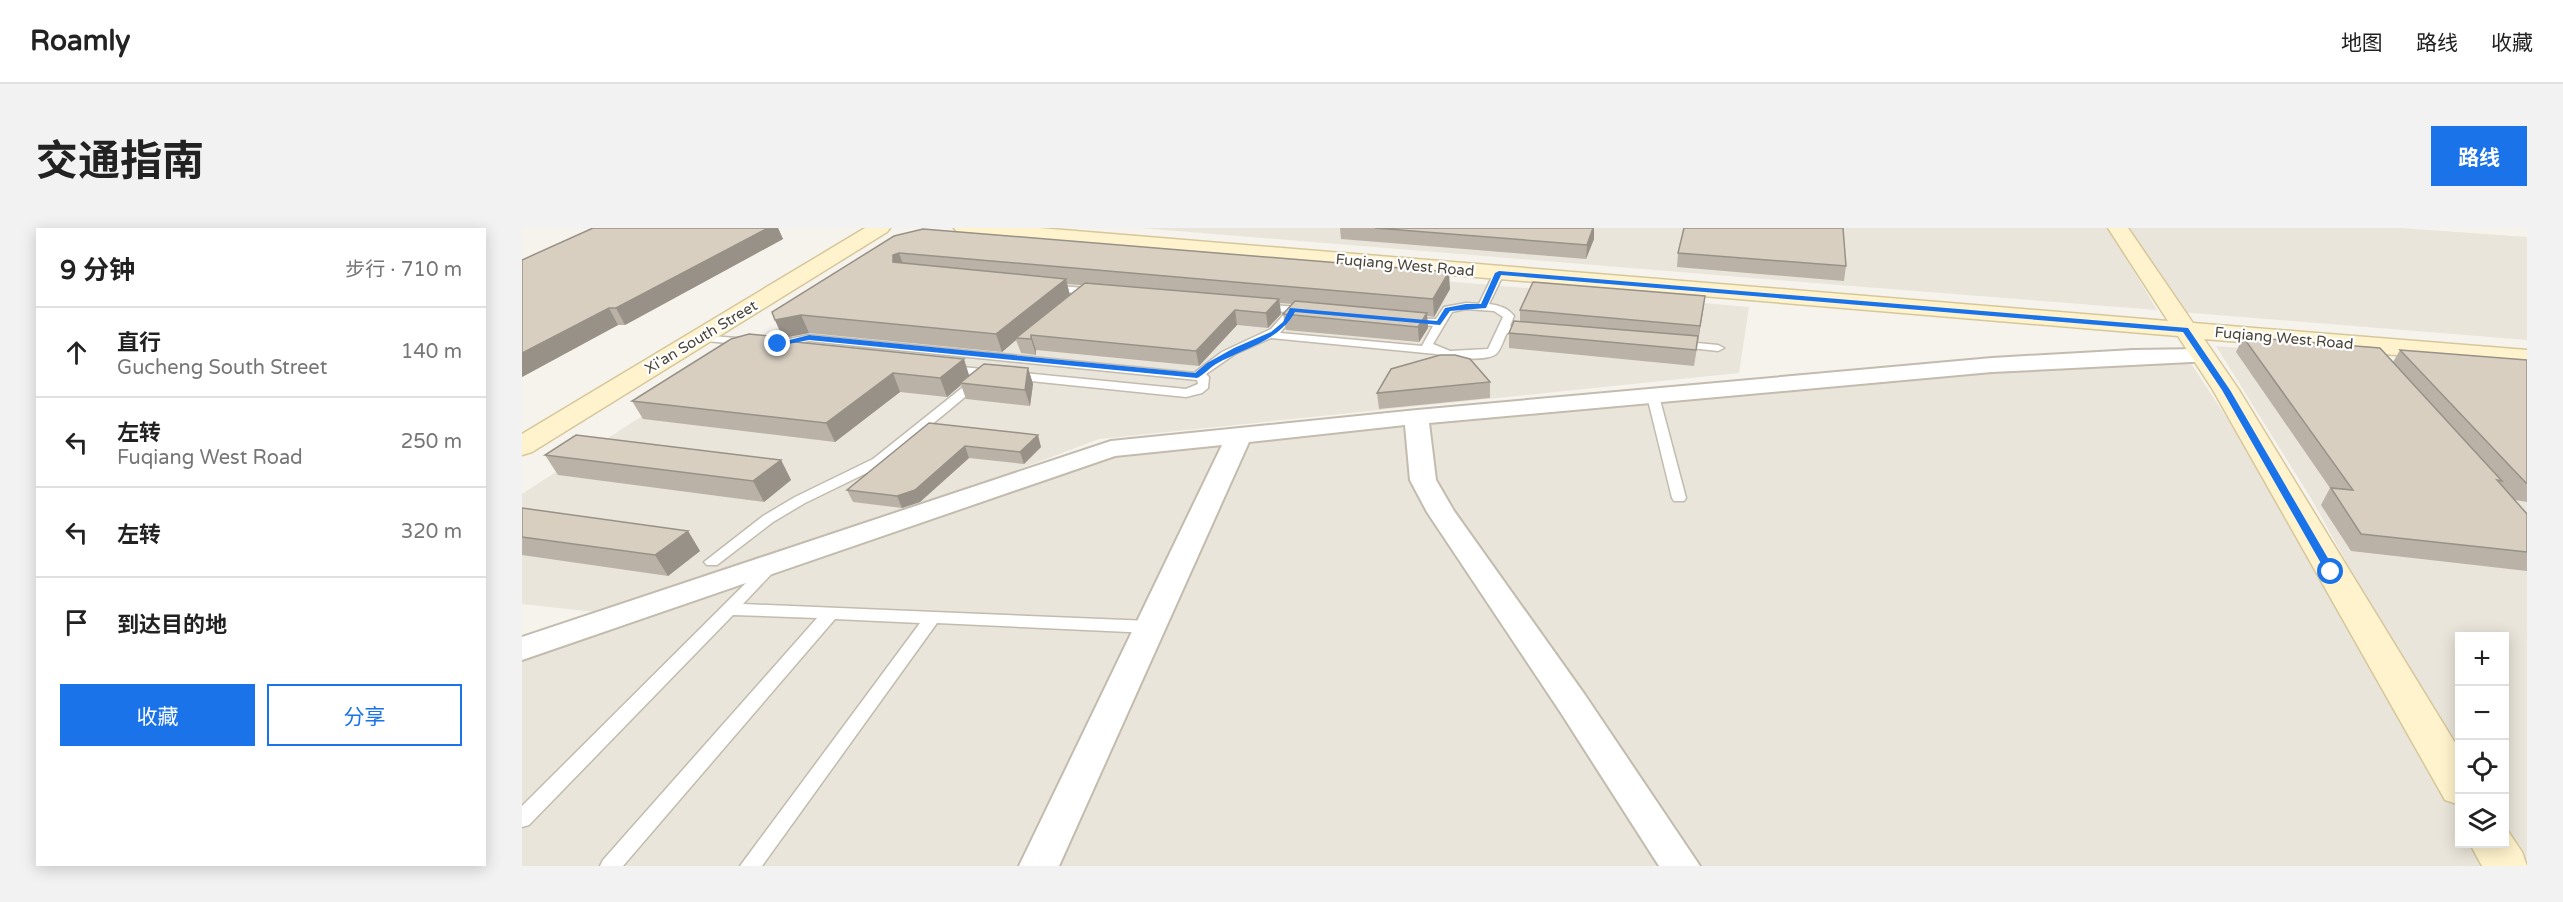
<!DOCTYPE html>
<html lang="zh">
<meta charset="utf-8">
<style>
:root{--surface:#fff;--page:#f2f2f2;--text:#222;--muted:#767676;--line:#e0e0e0;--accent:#1a73e8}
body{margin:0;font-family:"Varela Round","Noto Sans SC",sans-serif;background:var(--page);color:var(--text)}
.controls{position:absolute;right:18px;bottom:18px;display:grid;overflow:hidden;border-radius:0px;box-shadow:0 3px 15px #0003}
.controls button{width:54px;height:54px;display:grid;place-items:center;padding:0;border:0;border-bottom:2px solid var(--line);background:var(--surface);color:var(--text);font:30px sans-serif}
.stop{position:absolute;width:18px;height:18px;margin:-14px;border:4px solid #1a73e8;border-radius:50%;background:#fff}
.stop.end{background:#1a73e8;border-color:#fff;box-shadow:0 2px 6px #0008}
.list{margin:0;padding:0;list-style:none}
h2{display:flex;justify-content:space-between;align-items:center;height:78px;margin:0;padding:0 24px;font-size:26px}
h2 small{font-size:20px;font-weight:400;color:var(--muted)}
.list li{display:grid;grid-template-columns:39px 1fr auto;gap:18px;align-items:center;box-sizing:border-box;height:90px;padding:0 24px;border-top:2px solid var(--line)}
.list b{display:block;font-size:22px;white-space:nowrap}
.list p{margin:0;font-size:20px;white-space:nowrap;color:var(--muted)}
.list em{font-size:20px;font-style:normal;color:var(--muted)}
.actions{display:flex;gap:12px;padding:18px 24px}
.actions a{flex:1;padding:14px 0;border:2px solid var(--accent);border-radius:0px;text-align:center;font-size:21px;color:var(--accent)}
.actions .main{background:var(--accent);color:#fff}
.icon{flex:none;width:33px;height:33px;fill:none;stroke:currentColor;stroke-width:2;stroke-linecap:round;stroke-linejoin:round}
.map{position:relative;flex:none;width:2005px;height:638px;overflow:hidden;border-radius:0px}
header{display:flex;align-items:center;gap:36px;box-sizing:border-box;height:84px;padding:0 30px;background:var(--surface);border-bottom:2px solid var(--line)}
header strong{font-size:28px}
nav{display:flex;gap:33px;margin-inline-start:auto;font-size:21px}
.intro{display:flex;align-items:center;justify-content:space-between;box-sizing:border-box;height:144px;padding:0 36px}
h1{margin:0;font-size:42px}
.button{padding:15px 27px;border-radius:0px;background:var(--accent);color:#fff;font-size:21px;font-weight:700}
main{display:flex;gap:36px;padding:0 36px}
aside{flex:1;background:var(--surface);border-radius:0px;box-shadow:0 3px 15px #0003}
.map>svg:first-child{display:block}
.residential{fill:#eae5da}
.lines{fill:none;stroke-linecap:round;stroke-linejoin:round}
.lane-casing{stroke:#c2bbae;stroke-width:3}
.street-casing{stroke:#c2bbae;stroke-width:4}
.secondary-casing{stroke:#d6c79b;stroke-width:3}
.lane{fill:#fff;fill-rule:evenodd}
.street{fill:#fff;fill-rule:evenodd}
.secondary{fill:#fff3cd;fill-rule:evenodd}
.wall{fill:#bab2a6;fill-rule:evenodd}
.shaded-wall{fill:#979187}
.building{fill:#d8cfc1;stroke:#979187;stroke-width:1.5}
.route{fill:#1a73e8}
.labels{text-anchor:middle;stroke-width:4.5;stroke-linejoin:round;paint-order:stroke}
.far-street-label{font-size:15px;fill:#4b4439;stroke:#fff}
</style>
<header>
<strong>Roamly</strong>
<nav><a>地图</a><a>路线</a><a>收藏</a></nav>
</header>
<div class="intro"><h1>交通指南</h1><a class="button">路线</a></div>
<main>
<aside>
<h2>9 分钟<small>步行 · 710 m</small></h2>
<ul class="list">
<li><svg class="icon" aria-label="ahead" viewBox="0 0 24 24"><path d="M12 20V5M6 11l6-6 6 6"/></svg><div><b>直行</b><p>Gucheng South Street</p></div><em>140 m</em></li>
<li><svg class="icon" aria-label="left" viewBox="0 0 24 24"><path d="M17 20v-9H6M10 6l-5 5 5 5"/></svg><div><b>左转</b><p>Fuqiang West Road</p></div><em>250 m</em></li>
<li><svg class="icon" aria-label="left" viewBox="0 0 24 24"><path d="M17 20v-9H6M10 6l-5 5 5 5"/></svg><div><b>左转</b></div><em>320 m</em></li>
<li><svg class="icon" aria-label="arrive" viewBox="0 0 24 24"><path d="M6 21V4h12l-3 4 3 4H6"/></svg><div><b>到达目的地</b></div></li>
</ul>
<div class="actions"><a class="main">收藏</a><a>分享</a></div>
</aside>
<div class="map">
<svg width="2005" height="638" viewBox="0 0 2005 638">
<rect width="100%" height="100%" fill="#f6f3ec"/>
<!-- residential -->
<g class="residential">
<path d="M619,0H1586L1635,82L1330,58Z"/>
<path d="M1604,0H1879L2005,9V112L1658,84Z"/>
<path d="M417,10L1227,79L1217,145L577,211L398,279L73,384L0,376V266L385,16Z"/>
<path d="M1694,118L2005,144V632L1983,596L1982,409H1938L1937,523L1863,404L1790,272Z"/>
<path d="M1668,134L1738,240L1937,585L1938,616H1955L1968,638H0V429L606,222L1556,135Z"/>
</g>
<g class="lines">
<defs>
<g id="lane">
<path d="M977,42L982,45L967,76C977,77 986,80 992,88L988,98L1008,100L1014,103L1008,106L985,105C982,110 979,122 974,126C964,134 925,130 914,126L749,110L713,126L684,146L687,149L686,160L680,165L664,169L461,148L463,151L461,154L361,237L283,275L251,294L195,337H185L182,334L241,288L273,269L351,231L455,148L263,128C258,127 249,119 252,114L287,107L672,145L700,124L749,101L764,84L734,81V77L738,76L786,80L791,83L786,86L774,85L758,105L900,118L911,98L881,94V90L914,91L922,79L944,75L957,76L972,45ZM944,81L972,83L981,89L966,121L928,123L911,116L930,84ZM287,113L675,152L676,156L664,161L267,122L263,118Z"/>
<path d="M526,57L574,61L579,64L574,67L522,62V58Z"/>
<path d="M178,107L226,111L232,114L226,117L174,112L172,110Z"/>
<path d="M1154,113L1196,117L1202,120L1196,123L1150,118V114Z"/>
<path d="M1131,164L1137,168L1164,270L1162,273H1152L1150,270L1125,168Z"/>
<path d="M251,331L259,336L256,339L221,376L628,393L634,395L636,399L634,403L628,405L415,395L240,638H218L398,395L313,391L101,638H78L81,632L295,390L211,387L7,597L0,599V578L246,333Z"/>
</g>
<path id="street" d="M1681,121L1689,123L1692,128L1689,133L1470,144L907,195L914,252L932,283L1063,467L1178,638H1137L1039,485L905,284L888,252L883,197L727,214L537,638H497L700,217L593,228L0,432V409L589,213L895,182L1470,130L1611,122Z"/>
<g id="secondary">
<path d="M343,0H368L365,4L10,224L0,227V206Z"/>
<path d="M432,0H517L1646,93L1586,0H1606L1671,95L2005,122V138L1682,111L1717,162L1938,523V577L1923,572L1691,162L1656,108L442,6L435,4Z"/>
<path d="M1982,602L1986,603L2000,624L2005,638H1960L1948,616H1982Z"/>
</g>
</defs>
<!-- lane casing -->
<use href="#lane" class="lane-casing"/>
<!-- street casing -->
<use href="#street" class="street-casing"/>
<!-- secondary casing -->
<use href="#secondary" class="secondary-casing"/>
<!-- lane -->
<use href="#lane" class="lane"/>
<!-- street -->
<use href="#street" class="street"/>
<!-- secondary -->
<use href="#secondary" class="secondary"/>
</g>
<!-- wall -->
<g class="wall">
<path d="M71,0H256L261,11L103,97H96L0,149Z"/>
<path d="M818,0H1072V11L1064,31L819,11Z"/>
<path d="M372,8L928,61L912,89L905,88L906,100L897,114L764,102L761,86L770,76L758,75L759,86L746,100L715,97L677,138L514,122V127L499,125L494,112L480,124L287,105L261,110L253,92ZM545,56L557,57H560L548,67Z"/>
<path d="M1156,25L1324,38L1322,53L1155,39Z"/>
<path d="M998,82L1181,83L1172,138L987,120V105L998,93Z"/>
<path d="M1721,109L1871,134L1878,122L2005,132V274L1993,272L2005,286V343L1829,323L1799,277L1808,260L1714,124Z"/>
<path d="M254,112L448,147L506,140L511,156L508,178L444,171L439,157L425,169L378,164L313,214L121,191L110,173Z"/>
<path d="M968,154V170L857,181L855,165Z"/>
<path d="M407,195L519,219L502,236L447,230L398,274L380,280L331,274L325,262Z"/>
<path d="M23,227L259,232L269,252L242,274L36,247Z"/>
<path d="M0,280L166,303L178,323L146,348L0,327Z"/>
</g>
<!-- shaded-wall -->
<g class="shaded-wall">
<path d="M246,0H256L261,11L103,97L94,80Z"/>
<path d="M1071,0H1072V11L1064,31L1065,17Z"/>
<path d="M377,25L383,42L371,34V27Z"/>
<path d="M927,44L928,61L912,89L911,71Z"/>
<path d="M544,51L548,68L494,110V112L480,124L474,106Z"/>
<path d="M1183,68L1181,83L1176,113L1178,98Z"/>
<path d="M757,71L759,86L746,100L744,85Z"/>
<path d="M87,80L96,97L0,149V125Z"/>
<path d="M713,82L715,97L677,138L674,123Z"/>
<path d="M905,85L906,100L897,114L896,99Z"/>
<path d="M279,87L287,105L261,110L253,92Z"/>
<path d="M509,107L514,122V127L509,111Z"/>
<path d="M442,131L448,150L438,155L439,157L425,169L418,150Z"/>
<path d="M506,140L511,156L508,178L503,162Z"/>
<path d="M371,145L378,164L313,214L304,195Z"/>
<path d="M516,207L519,219L502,236L498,224Z"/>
<path d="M443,218L447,230L398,274L380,280L375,268Z"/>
<path d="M259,232L269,252L242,274L231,253Z"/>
<path d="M166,303L178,323L146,348L133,327Z"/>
</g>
<!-- building -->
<g class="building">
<path d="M71,0H246L94,80H87L0,125V32Z"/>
<path d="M853,0H1071L1065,17Z"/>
<path d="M1162,0H1321L1324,38L1156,25Z"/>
<path d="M401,1L927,44L911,71L377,25L371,27V34L544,51L474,106L279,87L253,92L250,84L372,8Z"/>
<path d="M1011,54L1183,68L1178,98L998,82Z"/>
<path d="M563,55L757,71L744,85L713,82L674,123L509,107V111L494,110Z"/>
<path d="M773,73L905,85L896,99L761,86Z"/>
<path d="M992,93L1176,108L1174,122L987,105Z"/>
<path d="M227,106L247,108L254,112L442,131L418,150L371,145L304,195L110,173L209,111Z"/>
<path d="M1721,109L1858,120L1980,253L1975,252L2005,286V324L1839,306L1809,260L1831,262Z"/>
<path d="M1878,122L2005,132V255H2004Z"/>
<path d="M918,127H933L948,131L968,154L855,165L869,141Z"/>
<path d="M462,136L506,140L503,162L438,155Z"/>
<path d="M407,195L516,207L498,224L443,218L393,262L375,268L325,262Z"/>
<path d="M54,207L259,232L231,253L23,227Z"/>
<path d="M0,280L166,303L133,327L0,309Z"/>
</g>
<!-- route -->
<path class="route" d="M977,43L1666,100L1708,162L1814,344L1809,347L1804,344L1700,162L1661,104L979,47L964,80L928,83L918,97L773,84C757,113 722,120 694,136C687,140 682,147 675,150L287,112L256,118L252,116L287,107L673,145L685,135L712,120L749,104L761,94L768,80L915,93L923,80L944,76H959L973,45Z"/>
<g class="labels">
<!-- far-street labels -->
<g class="far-street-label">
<text transform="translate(883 37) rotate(5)" y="5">Fuqiang West Road</text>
<text transform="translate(179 109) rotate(-31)" y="5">Xi'an South Street</text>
<text transform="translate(1762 110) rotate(5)" y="5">Fuqiang West Road</text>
</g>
</g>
</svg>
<div class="controls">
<button>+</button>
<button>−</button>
<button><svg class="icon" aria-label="locate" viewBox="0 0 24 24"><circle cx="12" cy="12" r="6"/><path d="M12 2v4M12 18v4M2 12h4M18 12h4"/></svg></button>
<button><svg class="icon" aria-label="layers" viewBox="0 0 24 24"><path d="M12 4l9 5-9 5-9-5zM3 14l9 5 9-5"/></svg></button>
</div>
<div class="stop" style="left:1809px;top:344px"></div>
<div class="stop end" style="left:256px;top:116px"></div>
</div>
</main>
